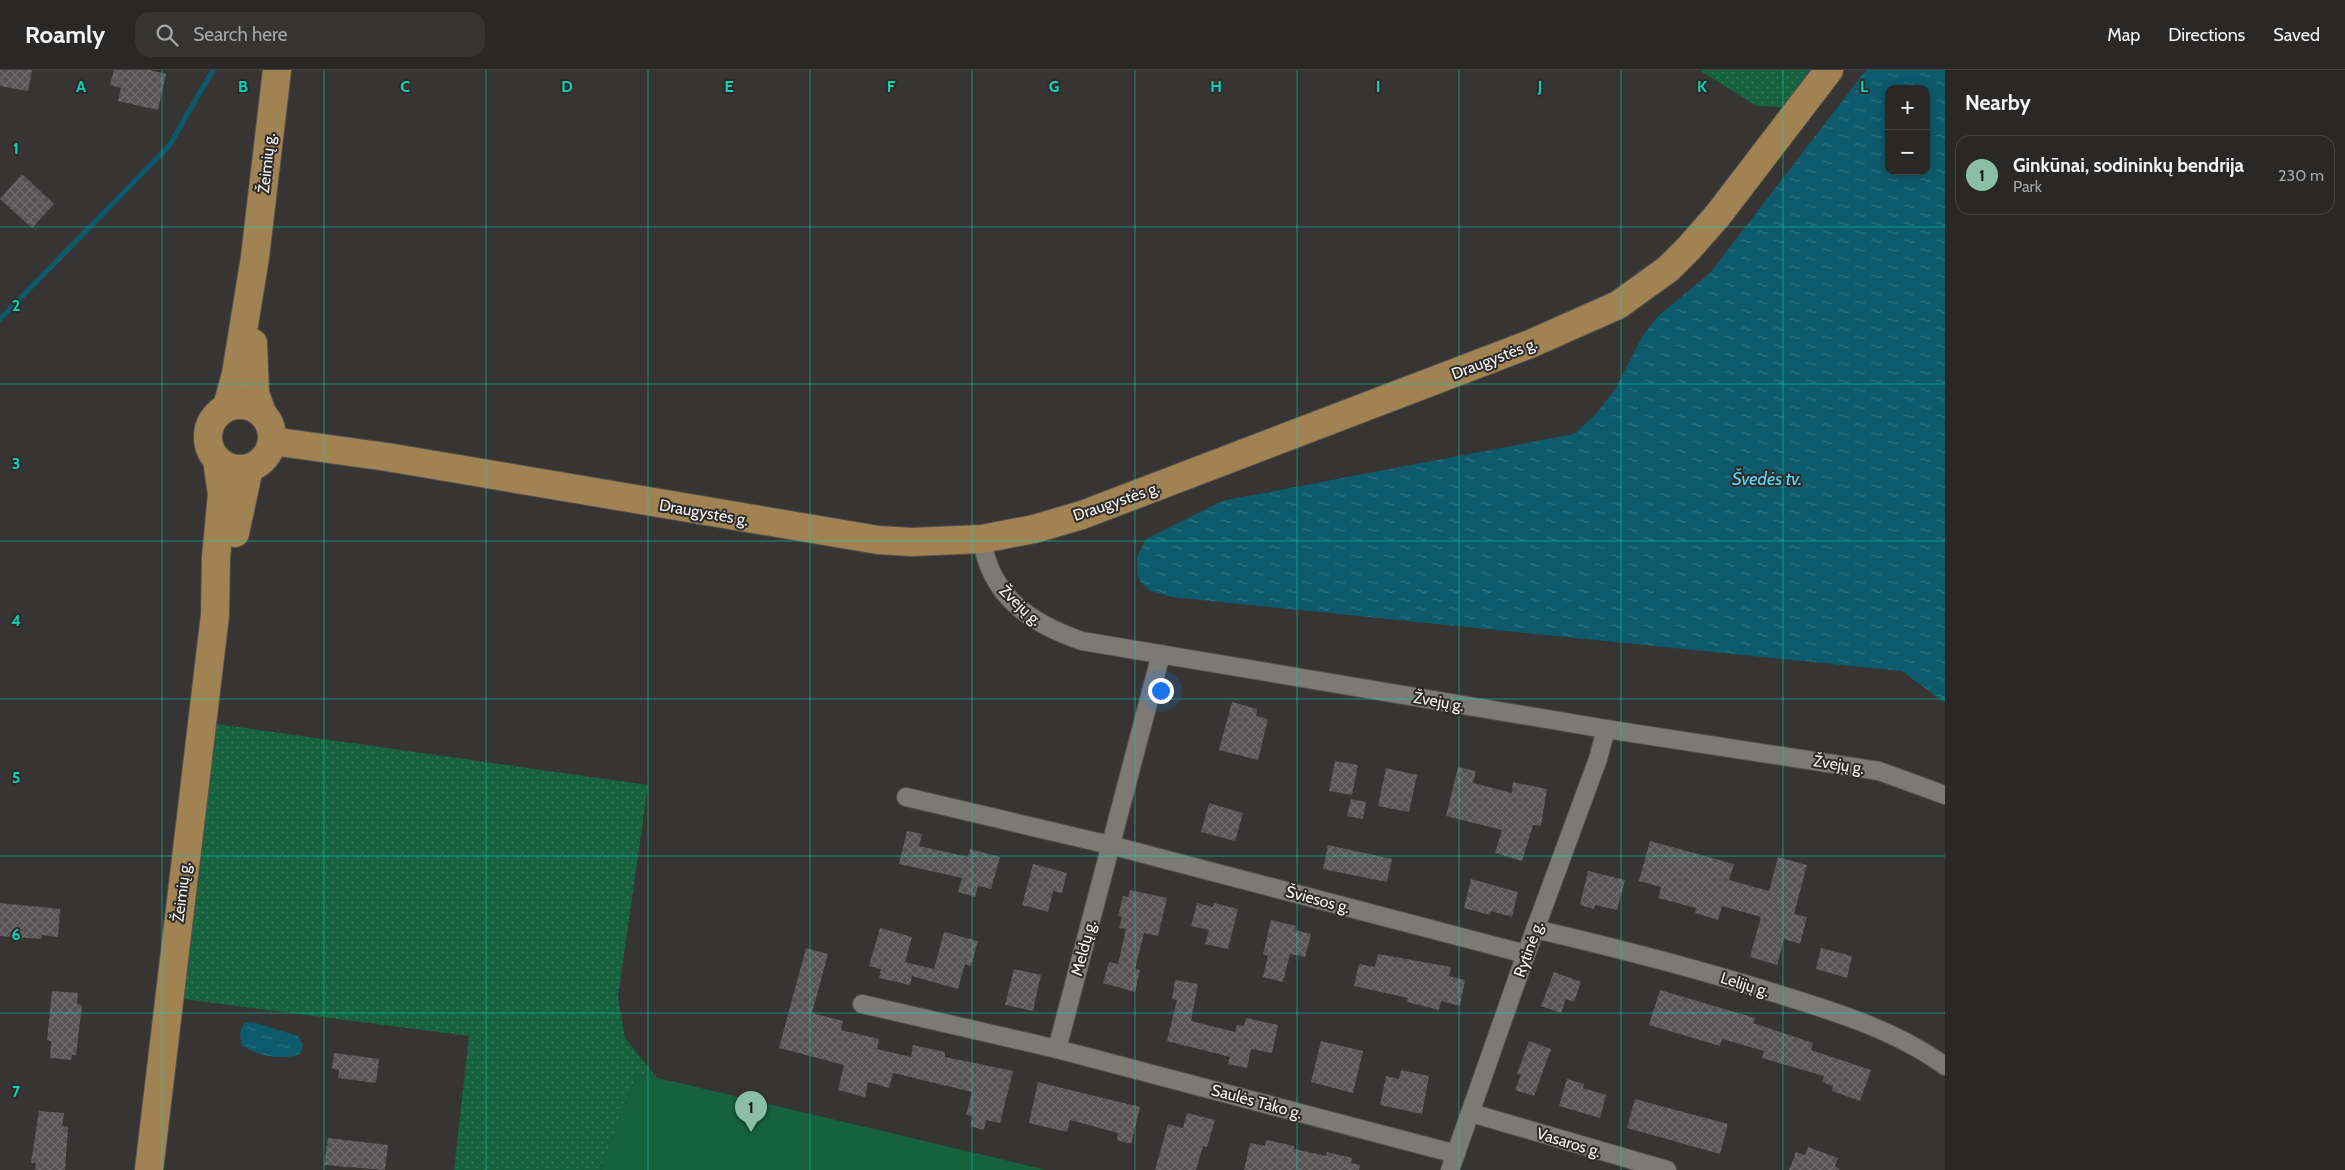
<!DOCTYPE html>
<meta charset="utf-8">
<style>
:root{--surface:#292826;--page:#353432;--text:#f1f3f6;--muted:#a5a6a7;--line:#454443;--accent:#8abfa5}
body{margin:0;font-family:Cabin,sans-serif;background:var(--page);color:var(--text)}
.controls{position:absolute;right:15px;top:15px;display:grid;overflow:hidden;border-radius:10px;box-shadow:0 2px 12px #0003}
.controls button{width:45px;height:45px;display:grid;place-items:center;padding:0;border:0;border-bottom:1px solid var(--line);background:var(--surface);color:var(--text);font:25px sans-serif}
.you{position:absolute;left:1160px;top:620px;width:18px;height:18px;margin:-12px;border:4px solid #fff;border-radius:50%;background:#1a73e8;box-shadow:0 0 0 8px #1a73e833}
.badge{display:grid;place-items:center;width:32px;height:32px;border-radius:50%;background:var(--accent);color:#111;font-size:16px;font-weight:700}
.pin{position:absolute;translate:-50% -41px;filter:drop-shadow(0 1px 2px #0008)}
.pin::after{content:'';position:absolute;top:26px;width:18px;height:15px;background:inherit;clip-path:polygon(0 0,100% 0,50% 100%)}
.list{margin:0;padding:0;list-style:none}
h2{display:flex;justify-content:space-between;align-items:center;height:65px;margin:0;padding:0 20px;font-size:21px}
h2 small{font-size:16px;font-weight:400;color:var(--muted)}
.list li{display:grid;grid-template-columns:32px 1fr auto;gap:15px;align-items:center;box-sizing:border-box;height:80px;margin:0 10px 10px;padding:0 10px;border:1px solid var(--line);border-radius:15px}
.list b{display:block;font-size:19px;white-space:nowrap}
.list p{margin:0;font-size:16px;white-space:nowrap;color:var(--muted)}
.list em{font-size:16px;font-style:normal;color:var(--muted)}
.icon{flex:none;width:28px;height:28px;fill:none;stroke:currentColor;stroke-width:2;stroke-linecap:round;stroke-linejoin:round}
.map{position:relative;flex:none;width:1945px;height:1100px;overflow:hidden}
header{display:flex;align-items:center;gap:30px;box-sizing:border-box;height:70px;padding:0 25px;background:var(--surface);border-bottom:1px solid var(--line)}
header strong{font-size:24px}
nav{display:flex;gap:28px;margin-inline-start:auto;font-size:18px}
.search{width:350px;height:45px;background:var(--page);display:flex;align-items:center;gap:12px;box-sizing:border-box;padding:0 18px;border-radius:15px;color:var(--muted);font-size:19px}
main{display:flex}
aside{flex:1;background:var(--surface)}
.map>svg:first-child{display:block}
.grass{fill:url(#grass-dots)}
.green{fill:#16613e}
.water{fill:url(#water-ripples);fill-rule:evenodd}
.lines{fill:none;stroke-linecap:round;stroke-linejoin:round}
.stream{stroke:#0d5a6c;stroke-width:5}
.building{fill:url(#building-cross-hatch)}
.street-casing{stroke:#53514e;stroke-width:20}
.primary-casing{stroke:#53514e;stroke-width:30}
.street{stroke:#7c7a77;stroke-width:18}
.primary{stroke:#a18252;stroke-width:28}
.grid{fill:none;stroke:#0bd5b5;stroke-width:1;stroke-opacity:0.55}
.labels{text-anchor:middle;stroke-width:4;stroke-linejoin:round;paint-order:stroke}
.street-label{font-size:16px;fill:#f6f4f3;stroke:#2d2b29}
.water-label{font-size:18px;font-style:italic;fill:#58dafd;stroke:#2d2b29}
.grid-label{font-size:16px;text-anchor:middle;font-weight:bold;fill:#0bd5b5;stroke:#2d2b29;stroke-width:4;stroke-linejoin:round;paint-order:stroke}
</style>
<header>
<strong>Roamly</strong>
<div class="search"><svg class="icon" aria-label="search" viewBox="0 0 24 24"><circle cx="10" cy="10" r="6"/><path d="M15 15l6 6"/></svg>Search here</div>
<nav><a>Map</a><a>Directions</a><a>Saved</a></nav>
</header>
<main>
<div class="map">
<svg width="1945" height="1100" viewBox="0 0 1945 1100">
<defs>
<pattern id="grass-dots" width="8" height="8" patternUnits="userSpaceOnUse" patternTransform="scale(1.25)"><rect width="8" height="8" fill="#16613e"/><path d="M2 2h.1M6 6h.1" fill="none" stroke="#38785a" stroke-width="1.8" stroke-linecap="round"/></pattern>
<pattern id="water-ripples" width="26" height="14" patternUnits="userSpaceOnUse" patternTransform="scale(1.25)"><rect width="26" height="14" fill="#0d5a6c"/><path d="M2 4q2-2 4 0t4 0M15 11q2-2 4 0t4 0" fill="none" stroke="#317281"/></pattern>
<pattern id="building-cross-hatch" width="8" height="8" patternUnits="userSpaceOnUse" patternTransform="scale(1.25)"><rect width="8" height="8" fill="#585456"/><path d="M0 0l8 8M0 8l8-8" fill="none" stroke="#716d6f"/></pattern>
</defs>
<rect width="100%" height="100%" fill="#373533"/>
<!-- grass -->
<g class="grass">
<path d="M1699,0H1813L1784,37L1757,36Z"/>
<path d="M217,654L648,715L618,927L625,968L657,1008L637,1003L600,1100H454L469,966L183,929Z"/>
</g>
<!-- green -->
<path class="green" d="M637,1003L1013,1092L1046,1100H600Z"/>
<!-- water -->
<g class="water">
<path d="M1866,0H1945V633L1902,601L1172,527L1151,521L1141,513L1137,504V487L1146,469L1222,431L1574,364L1596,344L1616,318L1642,267L1658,246L1710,203ZM1889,19H1926V101H1889Z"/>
<path d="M252,952L298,966L303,975L300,984C281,991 259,986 242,976L240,964L244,953Z"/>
</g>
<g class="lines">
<!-- stream -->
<path class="stream" d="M0,249L169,76L213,0"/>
</g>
<!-- building -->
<g class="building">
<path d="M0,0H32L28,21L0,16Z"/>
<path d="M114,0H150L166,4L158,40L118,31L121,18L110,15Z"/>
<path d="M22,104L54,134L32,158L0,129Z"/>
<path d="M1232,632L1257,639L1256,646L1268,649L1258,690L1219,680Z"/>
<path d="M1335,691L1358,695L1352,725L1329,721Z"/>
<path d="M1458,697L1476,701L1473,713L1512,723L1513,712L1547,719L1541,756L1533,755L1522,791L1495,783L1502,760L1446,746Z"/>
<path d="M1386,698L1417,705L1409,742L1378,736Z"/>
<path d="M1351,729L1366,732L1363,749L1347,746Z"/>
<path d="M1209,733L1243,743L1235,771L1201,762Z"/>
<path d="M907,761L922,764L919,776L968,787L970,779L1000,787L991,819L978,816L975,827L958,822L962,808L899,794Z"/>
<path d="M1650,771L1734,794L1729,810L1769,821L1778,787L1807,795L1794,844L1807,847L1800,874L1784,869L1777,895L1750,887L1761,847L1722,836L1718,850L1695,843L1696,838L1658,828L1661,817L1639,811Z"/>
<path d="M1328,775L1392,789L1387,812L1323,799Z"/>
<path d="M1033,794L1067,803L1062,823L1053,821L1048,842L1022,835Z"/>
<path d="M1588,801L1625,810L1617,840L1595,835L1594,839L1580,835Z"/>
<path d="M1471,809L1518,822L1512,847L1491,841L1490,845L1464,838Z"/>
<path d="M1130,820L1167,828L1158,866L1144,863L1135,899L1140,900L1135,922L1103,913L1109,892L1118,894L1126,859L1119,858L1122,847L1118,846L1123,826L1128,827Z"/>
<path d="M0,833L60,839L58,867L42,865L41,869L0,866Z"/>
<path d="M1197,833L1213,837L1214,833L1238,839L1228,879L1205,874L1209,860L1191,856Z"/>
<path d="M1271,850L1296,856L1295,860L1311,864L1305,887L1290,884L1283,912L1263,907L1268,886L1263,884Z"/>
<path d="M880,858L912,867L905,892L934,899L944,862L978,871L971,896L965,894L958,919L912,906L910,915L879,908L881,899L869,896Z"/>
<path d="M806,878L828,884L812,943L843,951L841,960L879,969L877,979L911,987L913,975L945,982V987L1013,1001L1000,1053L986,1050L984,1060L970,1056L973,1046L966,1045L972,1022L893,1003L889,1018L868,1012L865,1027L838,1020L844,995L779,978Z"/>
<path d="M1821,878L1852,886L1847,908L1816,899Z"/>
<path d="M1378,884L1451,897L1449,906L1465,910L1460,936L1441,931L1439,940L1407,932L1408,928L1354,916L1359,894L1375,897Z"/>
<path d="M1014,899L1041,905L1033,941L1005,935Z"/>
<path d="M1554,902L1581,912L1574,932L1566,929L1561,943L1541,936Z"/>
<path d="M1175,910L1198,914L1191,951L1235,962L1237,955L1244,956L1246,948L1278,955L1272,983L1251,979L1247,998L1228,994L1230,987L1167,971L1177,930L1172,929Z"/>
<path d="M1660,920L1755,948L1753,953L1813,973L1811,980L1871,1000L1860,1031L1832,1021L1833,1016L1822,1012L1824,1006L1762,988L1764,981L1722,969L1720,976L1649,955Z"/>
<path d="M52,921L78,923L77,934L82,935L76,985H72L71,990L50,988L51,971L47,970Z"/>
<path d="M1321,971L1363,981L1353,1023L1311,1012Z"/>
<path d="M1529,971L1551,979L1534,1026L1515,1020L1521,1005L1517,1004Z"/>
<path d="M334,983L379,989L376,1013L338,1008L339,1000L332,999Z"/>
<path d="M1401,1000L1429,1006L1422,1044L1380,1035L1386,1006L1399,1009Z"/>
<path d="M1567,1009L1584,1014L1583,1018L1606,1025L1600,1048L1559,1036Z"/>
<path d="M1038,1012L1140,1037L1131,1074L1117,1070L1118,1063L1070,1050L1067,1062L1029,1053Z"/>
<path d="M1635,1029L1728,1054L1720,1084L1627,1058Z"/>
<path d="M39,1041L64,1043L62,1056L68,1057L65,1100H35L36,1093H31Z"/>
<path d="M1187,1043L1215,1050L1207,1077L1203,1076L1196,1100H1155L1168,1054L1183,1058Z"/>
<path d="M328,1068L388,1075L385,1100L324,1095Z"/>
<path d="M1266,1070L1294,1076V1079L1326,1086L1327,1082L1352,1088L1351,1093L1360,1095L1359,1100H1244L1250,1073L1265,1076Z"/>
<path d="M1808,1077L1838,1088L1835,1096L1840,1100H1789L1796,1082L1805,1085Z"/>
</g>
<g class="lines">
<defs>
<g id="street">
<path d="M982,469C990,526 1030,553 1082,571L1606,659L1879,701L1945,725"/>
<path d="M906,727L1110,775L1526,884"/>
<path d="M1535,859C1617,878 1698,899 1778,924C1836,942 1895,960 1945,996"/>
<path d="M862,934L1057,979L1161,584"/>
<path d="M1057,979L1456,1084"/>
<path d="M1471,1043L1667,1100"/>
<path d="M1450,1100L1526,884L1598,689L1606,659"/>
</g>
<g id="primary">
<path d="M253,273L255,323L262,343"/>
<circle cx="240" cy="367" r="32"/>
<path d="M227,337L236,304L255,187L277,0"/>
<path d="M272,371L387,387L878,470L912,472L982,469L1034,459L1082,445L1530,274L1618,235L1668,199L1690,177L1718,145L1829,0"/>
<path d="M235,463L249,398"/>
<path d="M149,1100L215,545L216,488L222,424L217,390"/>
</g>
</defs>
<!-- street casing -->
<use href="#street" class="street-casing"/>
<!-- primary casing -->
<use href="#primary" class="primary-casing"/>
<!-- street -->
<use href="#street" class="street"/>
<!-- primary -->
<use href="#primary" class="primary"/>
</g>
<!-- grid -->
<path class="grid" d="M162,0V1100M324,0V1100M486,0V1100M648,0V1100M810,0V1100M972,0V1100M1135,0V1100M1297,0V1100M1459,0V1100M1621,0V1100M1783,0V1100M0,157H1945M0,314H1945M0,471H1945M0,629H1945M0,786H1945M0,943H1945"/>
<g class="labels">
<!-- street labels -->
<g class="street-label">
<text transform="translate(266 93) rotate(-84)" y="6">Žeimių g.</text>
<text transform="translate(1494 288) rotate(-21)" y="6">Draugystės g.</text>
<text transform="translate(1116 431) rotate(-19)" y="6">Draugystės g.</text>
<text transform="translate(704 442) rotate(10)" y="6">Draugystės g.</text>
<text transform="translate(1021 535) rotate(43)" y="6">Žvejų g.</text>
<text transform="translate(1439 631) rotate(10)" y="6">Žvejų g.</text>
<text transform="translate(1839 694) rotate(9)" y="6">Žvejų g.</text>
<text transform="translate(181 822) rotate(-83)" y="6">Žeimių g.</text>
<text transform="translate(1318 829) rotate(15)" y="6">Šviesos g.</text>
<text transform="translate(1083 878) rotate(-75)" y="6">Meldų g.</text>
<text transform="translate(1528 879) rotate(-70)" y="6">Rytinė g.</text>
<text transform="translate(1745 914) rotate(17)" y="6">Lelijų g.</text>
<text transform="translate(1257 1031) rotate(15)" y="6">Saulės Tako g.</text>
<text transform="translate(1569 1072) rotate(17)" y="6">Vasaros g.</text>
</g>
<!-- water labels -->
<g class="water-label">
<text x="1767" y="415">Švedės tv.</text>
</g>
</g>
<g class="grid-label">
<text x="81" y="22">A</text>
<text x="243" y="22">B</text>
<text x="405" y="22">C</text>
<text x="567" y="22">D</text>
<text x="729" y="22">E</text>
<text x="891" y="22">F</text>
<text x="1054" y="22">G</text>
<text x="1216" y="22">H</text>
<text x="1378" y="22">I</text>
<text x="1540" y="22">J</text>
<text x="1702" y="22">K</text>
<text x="1864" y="22">L</text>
<text x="16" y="84">1</text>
<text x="16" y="241">2</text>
<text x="16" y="399">3</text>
<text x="16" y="556">4</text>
<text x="16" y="713">5</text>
<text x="16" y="870">6</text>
<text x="16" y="1027">7</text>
</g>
</svg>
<div class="controls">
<button>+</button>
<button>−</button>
</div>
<div class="you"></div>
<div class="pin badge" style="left:751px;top:1062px">1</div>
</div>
<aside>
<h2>Nearby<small></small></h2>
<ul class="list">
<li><span class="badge">1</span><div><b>Ginkūnai, sodininkų bendrija</b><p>Park</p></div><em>230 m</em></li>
</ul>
</aside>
</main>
